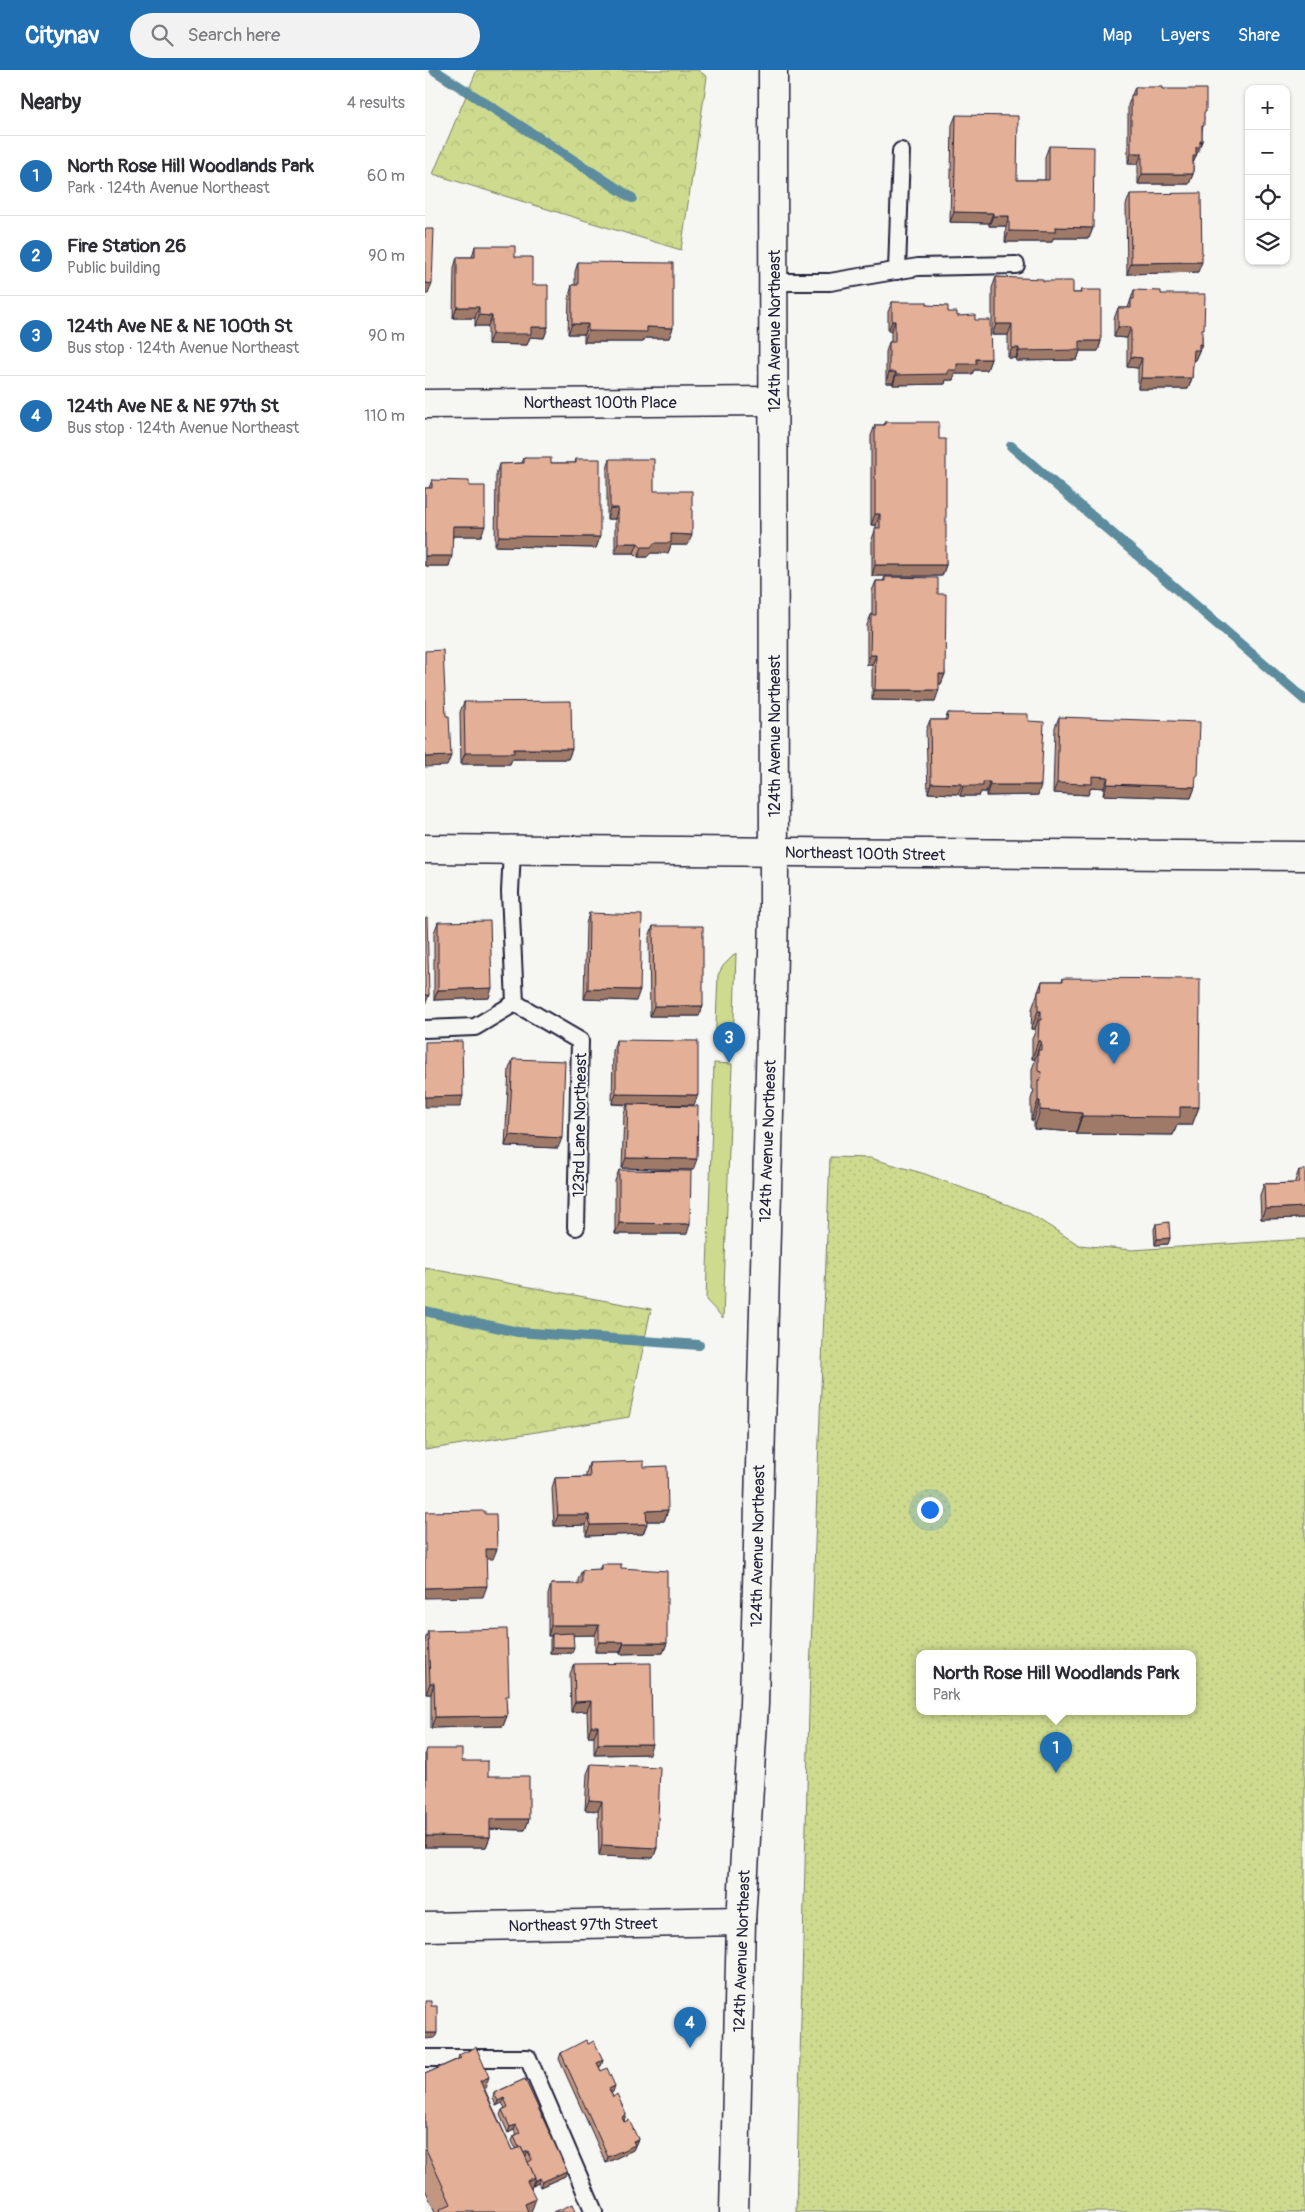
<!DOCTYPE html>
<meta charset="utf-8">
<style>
:root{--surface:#fff;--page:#f2f2f3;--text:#2b2b33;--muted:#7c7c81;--line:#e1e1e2;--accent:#1f6fb2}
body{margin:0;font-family:Pangolin,sans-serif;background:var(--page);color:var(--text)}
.controls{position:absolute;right:15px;top:15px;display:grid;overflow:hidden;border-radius:10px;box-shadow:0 1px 4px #0004}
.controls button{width:45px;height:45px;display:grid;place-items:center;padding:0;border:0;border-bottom:1px solid var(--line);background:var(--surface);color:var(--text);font:25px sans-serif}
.you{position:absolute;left:504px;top:1439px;width:18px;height:18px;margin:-12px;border:4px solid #fff;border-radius:50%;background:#1a73e8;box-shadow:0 0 0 8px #1a73e833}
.badge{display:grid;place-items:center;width:32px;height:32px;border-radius:50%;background:var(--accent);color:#fff;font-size:16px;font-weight:700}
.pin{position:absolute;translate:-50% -41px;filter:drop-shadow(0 1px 2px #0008)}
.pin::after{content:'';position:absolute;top:26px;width:18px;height:15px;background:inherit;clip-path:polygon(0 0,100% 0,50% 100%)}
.popup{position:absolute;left:491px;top:1580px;width:280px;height:65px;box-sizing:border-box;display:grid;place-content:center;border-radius:10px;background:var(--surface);filter:drop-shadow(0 1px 4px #0005);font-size:16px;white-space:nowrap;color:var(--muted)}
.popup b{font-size:19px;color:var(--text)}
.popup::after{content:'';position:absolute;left:50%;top:100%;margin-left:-10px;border:10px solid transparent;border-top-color:var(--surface)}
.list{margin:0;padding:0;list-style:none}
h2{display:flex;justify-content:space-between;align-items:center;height:65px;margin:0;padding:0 20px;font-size:21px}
h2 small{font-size:16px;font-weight:400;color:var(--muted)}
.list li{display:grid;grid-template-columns:32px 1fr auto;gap:15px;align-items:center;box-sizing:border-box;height:80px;padding:0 20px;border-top:1px solid var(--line)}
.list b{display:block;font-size:19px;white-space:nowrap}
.list p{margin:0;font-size:16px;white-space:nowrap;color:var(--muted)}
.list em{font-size:16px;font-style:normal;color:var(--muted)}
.icon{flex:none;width:28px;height:28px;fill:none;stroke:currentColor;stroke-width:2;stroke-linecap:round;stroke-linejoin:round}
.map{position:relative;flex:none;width:880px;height:2142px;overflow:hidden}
header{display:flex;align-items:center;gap:30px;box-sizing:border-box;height:70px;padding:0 25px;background:var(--accent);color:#fff}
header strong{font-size:24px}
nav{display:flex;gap:28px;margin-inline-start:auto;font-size:18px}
.search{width:350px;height:45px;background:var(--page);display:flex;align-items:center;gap:12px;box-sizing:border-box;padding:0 18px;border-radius:28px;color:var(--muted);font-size:19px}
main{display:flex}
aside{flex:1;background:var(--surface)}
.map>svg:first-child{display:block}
.green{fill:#cedb8e;stroke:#787e64}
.forest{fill:url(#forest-crowns);stroke:#787e64}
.park{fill:url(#park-dots);stroke:#787e64;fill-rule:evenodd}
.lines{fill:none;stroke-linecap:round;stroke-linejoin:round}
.stream{stroke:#5c8c9d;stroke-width:10}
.service-casing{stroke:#22223b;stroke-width:20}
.minor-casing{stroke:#22223b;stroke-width:31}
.tertiary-casing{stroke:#22223b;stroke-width:31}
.secondary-casing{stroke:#22223b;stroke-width:31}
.service{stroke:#f6f6f2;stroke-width:16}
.minor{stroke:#f6f6f2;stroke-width:28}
.tertiary{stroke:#f6f6f2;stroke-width:28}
.secondary{stroke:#f6f6f2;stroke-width:28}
.wall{fill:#c39681;stroke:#22223b}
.shaded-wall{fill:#9f7a69;stroke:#22223b}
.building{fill:#e3af96;stroke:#22223b}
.labels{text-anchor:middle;stroke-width:4.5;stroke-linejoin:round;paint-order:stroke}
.street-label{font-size:16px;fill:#22223b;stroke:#f6f6f2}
</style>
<header>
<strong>Citynav</strong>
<div class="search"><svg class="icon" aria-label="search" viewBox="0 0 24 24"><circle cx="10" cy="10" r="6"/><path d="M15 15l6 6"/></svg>Search here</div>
<nav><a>Map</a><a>Layers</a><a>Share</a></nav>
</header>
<main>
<aside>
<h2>Nearby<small>4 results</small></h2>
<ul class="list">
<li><span class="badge">1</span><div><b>North Rose Hill Woodlands Park</b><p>Park · 124th Avenue Northeast</p></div><em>60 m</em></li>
<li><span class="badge">2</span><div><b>Fire Station 26</b><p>Public building</p></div><em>90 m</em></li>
<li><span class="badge">3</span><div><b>124th Ave NE &amp; NE 100th St</b><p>Bus stop · 124th Avenue Northeast</p></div><em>90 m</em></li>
<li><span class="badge">4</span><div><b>124th Ave NE &amp; NE 97th St</b><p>Bus stop · 124th Avenue Northeast</p></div><em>110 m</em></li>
</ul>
</aside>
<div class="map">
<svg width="880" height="2142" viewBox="0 0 880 2142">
<defs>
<pattern id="forest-crowns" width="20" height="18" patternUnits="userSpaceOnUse" patternTransform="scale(1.25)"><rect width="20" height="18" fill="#cedb8e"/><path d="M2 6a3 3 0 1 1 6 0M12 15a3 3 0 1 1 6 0" fill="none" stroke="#b1bc7b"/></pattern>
<pattern id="park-dots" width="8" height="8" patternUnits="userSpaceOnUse" patternTransform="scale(1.25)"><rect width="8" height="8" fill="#cedb8e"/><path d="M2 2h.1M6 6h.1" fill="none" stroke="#b1bc7b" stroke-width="1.8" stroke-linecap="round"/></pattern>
</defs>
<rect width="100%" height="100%" fill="#f6f6f2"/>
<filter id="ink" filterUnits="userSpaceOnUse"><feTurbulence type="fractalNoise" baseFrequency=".02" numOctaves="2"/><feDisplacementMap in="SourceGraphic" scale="10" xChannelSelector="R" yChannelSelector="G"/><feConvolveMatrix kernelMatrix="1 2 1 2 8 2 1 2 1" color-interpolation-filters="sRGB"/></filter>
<g filter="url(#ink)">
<!-- green -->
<g class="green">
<path d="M311,883L308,978H290L293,905L298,896Z"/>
<path d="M289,993L307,994L298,1248L281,1230Z"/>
</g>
<!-- forest -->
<g class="forest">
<path d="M52,0H273L282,7L256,180L8,104Z"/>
<path d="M0,1198L226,1239L204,1347L0,1380Z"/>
</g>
<!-- park -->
<path class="park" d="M405,1087L445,1088L500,1104L602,1142L654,1175L707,1180L880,1169V2142H371L385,1603ZM495,1584H767V1642H495Z"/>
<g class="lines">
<!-- stream -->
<g class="stream">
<path d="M9,0L207,128"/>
<path d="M586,376L880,630"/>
<path d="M0,1241L93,1262L274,1275"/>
</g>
<defs>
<g id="service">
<path d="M472,201L476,81"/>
<path d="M349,212H405L493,197L591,195"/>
<path d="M87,780L85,822L90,933L155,971L151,1157"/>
<path d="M0,959L50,957L90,933"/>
<path d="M0,1988H103L169,2142"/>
</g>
<g id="minor">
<path d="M0,334L349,331"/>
<path d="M0,1857L316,1851"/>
</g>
<path id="tertiary" d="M0,779L880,786"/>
<path id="secondary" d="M309,2142L316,1851L329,1634L349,844L348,0"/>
</defs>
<!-- service casing -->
<use href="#service" class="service-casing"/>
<!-- minor casing -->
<use href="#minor" class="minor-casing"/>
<!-- tertiary casing -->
<use href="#tertiary" class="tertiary-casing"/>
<!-- secondary casing -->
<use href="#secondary" class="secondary-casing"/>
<!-- service -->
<use href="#service" class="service"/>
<!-- minor -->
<use href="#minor" class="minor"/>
<!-- tertiary -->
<use href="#tertiary" class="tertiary"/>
<!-- secondary -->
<use href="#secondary" class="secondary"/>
</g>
<!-- wall -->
<g class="wall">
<path d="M710,17L737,19L779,47L777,62V71L768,93V104L764,114H713V94H703V35Z"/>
<path d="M531,45L592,110H620V87L624,76L668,158L664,168H628L627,172H580L581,156H564V153L525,152L527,55Z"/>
<path d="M705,124L773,202L702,204L701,135Z"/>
<path d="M50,176L90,187L107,215L123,257L119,268L105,267L102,275L63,274V256H50V248H28L29,198L32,187H47Z"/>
<path d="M153,192L248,258L244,268H220L218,272H159V264H143L144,226L147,215H150V202Z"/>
<path d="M571,207L618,211L648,223H655L656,220L676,271L673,281H655L652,290L591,291V288H583V265H567V218Z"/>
<path d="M709,220L736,224L777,266V274L770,290H768L767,308L763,319H713V298L702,297V268L689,267V249L693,238H703Z"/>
<path d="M467,232L502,235L523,242L532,246L550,250L566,289L562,300H549L547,304H530L528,310H521L520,314L468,315V313H461V282L464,272H466V261H463V242Z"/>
<path d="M460,352L514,369L521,495L517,506H447V469L451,458V455H446V366L450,355H459Z"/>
<path d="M99,388L126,393H150L151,389L175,467L171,478L70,476L71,405L74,394L97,393Z"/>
<path d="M185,389L229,421L263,475H246L243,483H226L222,487H213L209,483H190V449H182V399Z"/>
<path d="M7,410L44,416L56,466H28L24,496H0V418H4Z"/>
<path d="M460,507L513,524L520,604L516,614H514L510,631L447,630V595H442V555L446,545H447V521L451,511H458Z"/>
<path d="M39,632L147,679L143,689H87L85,694H36L35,642Z"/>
<path d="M523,643L603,651L613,725L561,726V722H556L554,726H535L533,724L503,723L501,660L505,650H520Z"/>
<path d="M634,647L770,713V717L766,728L678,725L679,718L666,717L663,725L628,723L630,657Z"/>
<path d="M164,843L211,931L159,929L161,854Z"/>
<path d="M13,852L64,928L9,930V863Z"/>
<path d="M228,856L278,936L274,946H225L224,867Z"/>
<path d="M638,908L774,1037L767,1055H752L748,1065L651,1064V1062L609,1059V1050H606V1029L609,1020L607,1019V999L610,991V989H607V969L610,962V959H606L607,939L617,911H637Z"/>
<path d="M191,970L269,1035H246L268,1100L197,1098L199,1044L202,1035L187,1034L188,981Z"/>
<path d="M88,989L133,1078L80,1076L84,999Z"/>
<path d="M194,1100L262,1164H190V1111Z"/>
<path d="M874,1100L880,1148L836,1149L835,1125L839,1114L870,1113V1111Z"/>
<path d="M731,1154L745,1168L743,1174L730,1175L729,1159Z"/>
<path d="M164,1393L219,1397L243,1440L239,1451H222L218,1464L161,1466V1455L129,1456L127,1418L130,1408L161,1407V1404Z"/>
<path d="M176,1494L196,1498L242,1573L238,1583L195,1584V1582H170V1565H148L147,1583H125V1569L127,1566H123V1525L126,1514H153V1510L157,1500H174Z"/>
<path d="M3,1561L81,1633L82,1646L78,1656L6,1658V1624H1L0,1570Z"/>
<path d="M149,1594L224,1684L169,1685V1666H163L162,1641L146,1642L145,1604Z"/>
<path d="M1,1679L37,1691L63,1706L104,1749L100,1760L65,1759V1767L61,1777H0V1682Z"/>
<path d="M166,1694L232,1778L228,1788L174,1786L173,1741L160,1740L162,1704Z"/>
<path d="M163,1974L178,1990L176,1996L174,1997L188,2022L186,2023L188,2027L201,2044L199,2050L213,2069L208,2080L181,2093L134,1989L136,1983Z"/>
<path d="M34,1985L60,2020L87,2080L91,2079L87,2071L89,2066L91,2065L89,2060L83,2063L75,2045L77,2040L80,2038L77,2033L71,2036L68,2028L69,2023L100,2009L140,2106L115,2117L113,2113L108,2116L107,2115L106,2119V2142H10L0,2119V2004L33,1989Z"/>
</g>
<!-- shaded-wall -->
<g class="shaded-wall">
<path d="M775,71H777L767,96V87L771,77Z"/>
<path d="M706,83H717L713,94H703Z"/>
<path d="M717,104H768L764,114H713Z"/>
<path d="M529,142L568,143L564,153L525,152Z"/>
<path d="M568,146H584L581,156H564Z"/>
<path d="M630,157L668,158L664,168H628L627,172H580L584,161Z"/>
<path d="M777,192L773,202L702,204L706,193Z"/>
<path d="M0,213L7,214L3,224H0Z"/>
<path d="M32,237H54L50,248H28Z"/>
<path d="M54,245L67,246L63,256H50Z"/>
<path d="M467,251H470L466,261H463Z"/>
<path d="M147,254H163L159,264H143Z"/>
<path d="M571,254H587L583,265H567Z"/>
<path d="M106,257H123L119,268L105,267L102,275L63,274L67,264Z"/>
<path d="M222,257L248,258L244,268H220L218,272H159L163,261Z"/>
<path d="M693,257H706L702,268L689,267Z"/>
<path d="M655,271H676L673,281H655L652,290L591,291L594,281Z"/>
<path d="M774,274H777L770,290H765L769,280Z"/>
<path d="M587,278H594L591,288H583Z"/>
<path d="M706,287L717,288L713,298L702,297Z"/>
<path d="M551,289H566L562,300H549L547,304H530L528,310H521L520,314L468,315L471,305L523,300L532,294Z"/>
<path d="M464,302H471L468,313H461Z"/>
<path d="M716,308H767L763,319H713Z"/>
<path d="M185,438H193L190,449H182Z"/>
<path d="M450,444H455L451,455H446Z"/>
<path d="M28,456H60L56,466H24Z"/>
<path d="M246,464L267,465L263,475H246L243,483H226L222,487H213L217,477L229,473Z"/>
<path d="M74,466L175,467L171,478L70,476Z"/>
<path d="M193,473H213L209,483H190Z"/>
<path d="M0,486H27L24,496H0Z"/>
<path d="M450,495H521L517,506H447Z"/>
<path d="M445,585H451L447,595H442Z"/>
<path d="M514,604H520L516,614H510Z"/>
<path d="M450,620H514L510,631L447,630Z"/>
<path d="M89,679H147L143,689H87L85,694H36L40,683Z"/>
<path d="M26,686L22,696L0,697V687Z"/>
<path d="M667,706L683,707L679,718L666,717L663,725L628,723L632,713Z"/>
<path d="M558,712H565L561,722H556L554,726H535L538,716Z"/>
<path d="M506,713L537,714L533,724L503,723Z"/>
<path d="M682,714L770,717L766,728L678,725Z"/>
<path d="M565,715H616L613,725L561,726Z"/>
<path d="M67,918L64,928L9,930L13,920Z"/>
<path d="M163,919L215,920L211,931L159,929Z"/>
<path d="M0,925H4L0,935Z"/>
<path d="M229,936H278L274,946H225Z"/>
<path d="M613,941H616L610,959H606Z"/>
<path d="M613,971H616L610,989H607Z"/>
<path d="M191,1024L273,1025L269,1035L187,1034Z"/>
<path d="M38,1026L35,1037H0V1027Z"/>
<path d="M613,1031H615L609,1050H606Z"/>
<path d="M755,1037H774L767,1055H752L748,1065L651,1064L657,1046Z"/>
<path d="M615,1040L657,1043L651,1062L609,1059Z"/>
<path d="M84,1065L137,1068L133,1078L80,1076Z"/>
<path d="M201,1088L272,1089L268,1100L197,1098Z"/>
<path d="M880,1137V1148L836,1149L840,1139Z"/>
<path d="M194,1153L265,1154L262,1164H190Z"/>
<path d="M745,1168L743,1174L730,1175L732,1169Z"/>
<path d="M243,1440L239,1451H218L221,1441Z"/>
<path d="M133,1445H164L161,1455L129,1456Z"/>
<path d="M222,1454L218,1464L161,1466L165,1455Z"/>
<path d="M61,1479H72L68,1489H58Z"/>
<path d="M62,1516L58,1527L0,1528V1518Z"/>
<path d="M126,1555H174L170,1565L127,1566V1564V1566H123Z"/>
<path d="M174,1572H199L195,1582H170Z"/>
<path d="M199,1573H242L238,1583L195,1584Z"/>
<path d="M127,1577H149L147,1583H125Z"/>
<path d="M5,1613H9L6,1624H1Z"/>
<path d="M166,1631L162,1641L146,1642L150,1632Z"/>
<path d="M82,1646L78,1656L6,1658L10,1647Z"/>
<path d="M166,1656H173L169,1666H163Z"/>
<path d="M173,1674H227L224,1684L169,1685Z"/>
<path d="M164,1730L177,1731L173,1741L160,1740Z"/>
<path d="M65,1749H104L100,1760L61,1759Z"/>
<path d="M1,1766L65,1767L61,1777H0Z"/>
<path d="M177,1775L232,1778L228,1788L174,1786Z"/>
<path d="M0,1963H12L10,1968L0,1969Z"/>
<path d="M178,1990L176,1996L170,1999L172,1993Z"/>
<path d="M64,2007L56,2030L55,2011Z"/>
<path d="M190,2016L188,2022L182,2024L184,2019Z"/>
<path d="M79,2028L77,2033L71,2036L73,2031Z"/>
<path d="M201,2044L199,2050L195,2052L197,2047Z"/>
<path d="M91,2055L89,2060L83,2063L85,2057Z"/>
<path d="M213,2069L208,2080L181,2093L183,2087Z"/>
<path d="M103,2081L101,2087L95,2089L97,2084Z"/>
<path d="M142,2101L140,2106L115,2117L117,2112Z"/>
<path d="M110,2107L102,2131V2111Z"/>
<path d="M115,2108L113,2113L108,2116L110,2111Z"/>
<path d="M111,2129L106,2142H97L100,2134Z"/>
</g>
<!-- building -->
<g class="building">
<path d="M710,17H737V19H781V42H779V56H777V71H775V77H771V86H768V104H717V83H706V25H710Z"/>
<path d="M531,45L593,46L592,110H624V76L669,77L668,158L630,157V162L584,161V146H568V143L529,142Z"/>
<path d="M776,123L777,192L706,193L705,124Z"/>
<path d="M0,159H9L7,214L0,213Z"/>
<path d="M50,176H90V187H107V215H123V257H106V264H67V246L54,245V237H32V187H50Z"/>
<path d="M153,192L248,193V258L222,257V262L163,261V254H147V215H153Z"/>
<path d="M571,207L618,209V211H648V223H656V220H676V271H655V280L594,281V278H587V254H571Z"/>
<path d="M709,220L736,221V224H780L779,259H777V274H774V280H769L767,308H716L717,288L706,287V257H693V238H706V229H709Z"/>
<path d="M467,232H502V235L523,236V242H532V246L550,245V250H565L566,289H551V294H532V300H523V304L471,305V302H464V272H470V251H467Z"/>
<path d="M460,352H514V369H521V495H450V458H455V444H450V355H460Z"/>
<path d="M99,388H126V393H151V389H175V467L74,466V394L99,393Z"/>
<path d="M185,389H229V421H267V465L246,464V473H229L226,477H217L213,473H193V438H185Z"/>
<path d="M7,410L44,411V416H60V456H28L27,486H0V418H7Z"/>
<path d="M460,507L513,508V524H521L520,604H514V620H450L451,585H445L446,545H451V511H460Z"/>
<path d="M18,580L21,646H24L26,686L0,687V581Z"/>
<path d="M146,631L147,679H89V683H40L39,632Z"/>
<path d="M523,643L603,644V651L619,652L616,715H565V712H558V716H538L537,714L506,713L505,650H522Z"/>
<path d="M634,647L775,652L773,706H771L770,717L682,714L683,707L667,706V714L632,713Z"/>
<path d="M164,843L217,845L215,920L163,919Z"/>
<path d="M2,847L4,925H0V848Z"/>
<path d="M65,851L67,918L13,920V852Z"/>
<path d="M228,856H278V936H229Z"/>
<path d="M638,908L775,909L774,1037H755V1047L657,1046V1043L615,1040V1031H613V1010H615L616,1002L613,1001V980H616V971H613L614,950H616V941H613V921H616L617,911H638Z"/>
<path d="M191,970L273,971V1025L191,1024Z"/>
<path d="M37,971L38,1026L0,1027V972Z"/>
<path d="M88,989L140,991L137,1068L84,1065Z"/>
<path d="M203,1034L273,1036L272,1089L201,1088Z"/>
<path d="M194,1100L266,1101L265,1154L194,1153Z"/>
<path d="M874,1100H880V1137L840,1139L839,1114L874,1113Z"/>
<path d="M744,1152L745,1168L732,1169L731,1154Z"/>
<path d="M219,1391V1397L242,1396L243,1440L221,1441L222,1454L165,1455L164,1445H133L130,1408L165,1407L164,1393Z"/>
<path d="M60,1441V1444H71L72,1479H61L62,1516L0,1518V1442Z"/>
<path d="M176,1494H196V1498L242,1501V1573H199V1572H174V1555H126V1514H157V1500L176,1499Z"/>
<path d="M82,1559L84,1626H81L82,1646L10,1647L9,1613H5L3,1561Z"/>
<path d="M148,1563L149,1577H127V1564Z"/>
<path d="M226,1593L227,1674H173V1656H166V1631L150,1632L149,1594Z"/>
<path d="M1,1679H37V1691H63V1706H104V1749H65V1767L1,1766Z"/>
<path d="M166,1694L235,1697L232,1778L177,1775V1731L164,1730Z"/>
<path d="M0,1931H6V1936H12V1963H0Z"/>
<path d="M161,1970L163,1974L169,1971L178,1990L172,1993L176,2001L182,1998L190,2016L184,2019L188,2027L192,2024L201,2044L197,2047L199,2052L204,2050L213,2069L208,2071L210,2075L183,2087L136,1983Z"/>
<path d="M51,1977L64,2007L55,2011L87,2080L96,2077L110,2107L102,2111L111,2129L100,2134L103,2142H16L15,2139L26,2134L0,2077V2004L36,1988L34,1985Z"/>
<path d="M100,2009L142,2101L117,2112L115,2108L110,2111V2107L103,2092L107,2090L103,2081L99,2083L96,2077L94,2078L89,2066L95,2063L91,2055L85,2057L77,2040L83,2037L79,2028L73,2031L69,2023Z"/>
<path d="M148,2134L151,2142H129Z"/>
</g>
</g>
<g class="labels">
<!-- street labels -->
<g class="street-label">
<text transform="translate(349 261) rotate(-90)" y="6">124th Avenue Northeast</text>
<text x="175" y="338">Northeast 100th Place</text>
<text transform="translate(349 666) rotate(-90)" y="6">124th Avenue Northeast</text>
<text transform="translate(440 783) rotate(1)" y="6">Northeast 100th Street</text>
<text transform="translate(154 1055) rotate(-89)" y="6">123rd Lane Northeast</text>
<text transform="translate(342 1071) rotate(-88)" y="6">124th Avenue Northeast</text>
<text transform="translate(332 1476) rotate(-89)" y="6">124th Avenue Northeast</text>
<text transform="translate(158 1854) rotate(-1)" y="6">Northeast 97th Street</text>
<text transform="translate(316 1881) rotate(-88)" y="6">124th Avenue Northeast</text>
</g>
</g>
</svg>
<div class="controls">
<button>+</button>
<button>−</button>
<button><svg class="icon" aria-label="locate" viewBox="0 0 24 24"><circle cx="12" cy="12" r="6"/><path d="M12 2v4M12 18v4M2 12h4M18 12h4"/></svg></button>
<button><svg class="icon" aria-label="layers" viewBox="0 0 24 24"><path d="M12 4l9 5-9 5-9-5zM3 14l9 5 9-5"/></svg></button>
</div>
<div class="you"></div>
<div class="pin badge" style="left:631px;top:1703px">1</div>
<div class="popup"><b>North Rose Hill Woodlands Park</b>Park</div>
<div class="pin badge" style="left:689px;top:994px">2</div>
<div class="pin badge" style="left:304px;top:993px">3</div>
<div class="pin badge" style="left:265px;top:1978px">4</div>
</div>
</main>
